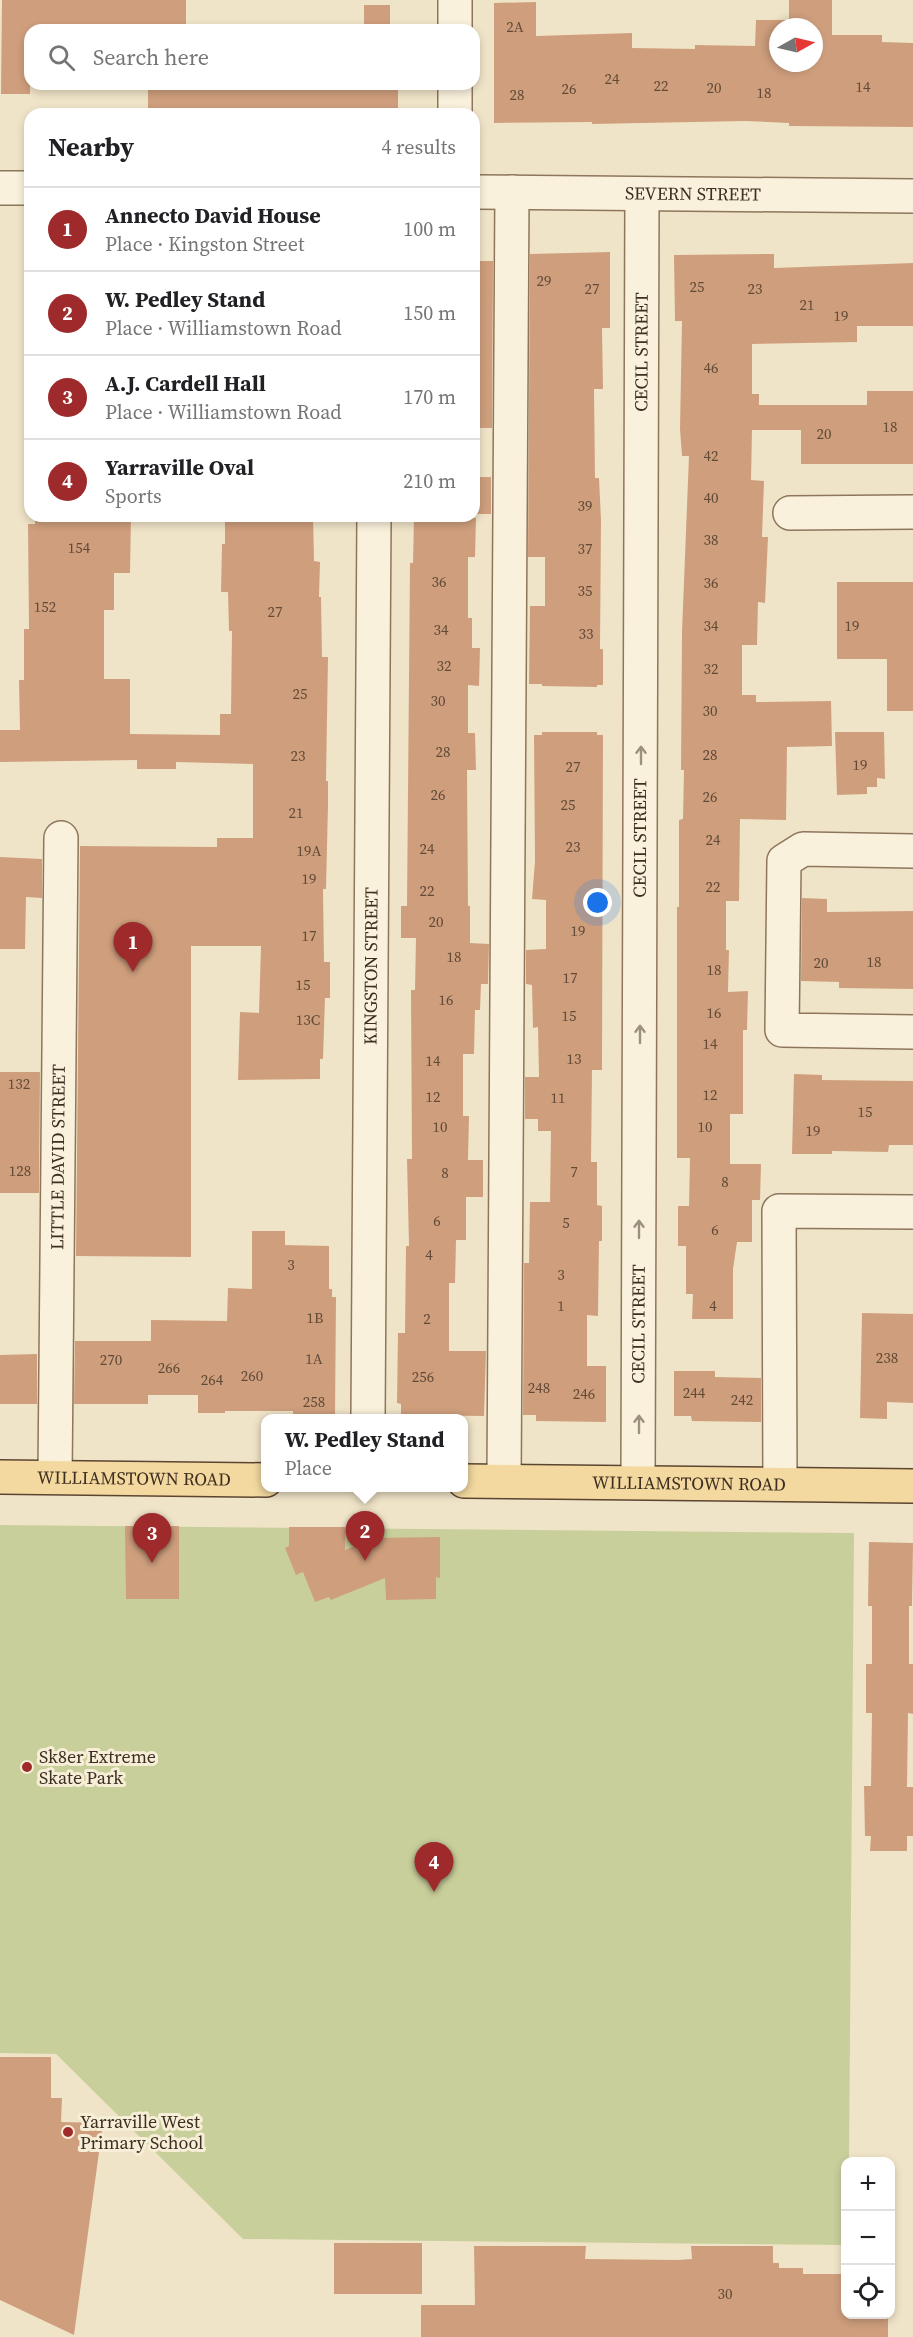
<!DOCTYPE html>
<meta charset="utf-8">
<style>
:root{--surface:#fff;--page:#f6f6f6;--text:#202124;--muted:#757577;--line:#e0e0e0;--accent:#9e2a2b}
body{margin:0;font-family:"Source Serif 4",serif;background:var(--page);color:var(--text)}
.controls{position:absolute;right:18px;bottom:18px;display:grid;overflow:hidden;border-radius:12px;box-shadow:0 3px 9px #0003}
.controls button{width:54px;height:54px;display:grid;place-items:center;padding:0;border:0;border-bottom:2px solid var(--line);background:var(--surface);color:var(--text);font:30px sans-serif}
.compass{position:absolute;left:769px;top:18px;width:54px;height:54px;border-radius:50%;background:var(--surface);box-shadow:0 3px 9px #0003;rotate:82deg}
.you{position:absolute;left:598px;top:903px;width:21px;height:21px;margin:-15px;border:4px solid #fff;border-radius:50%;background:#1a73e8;box-shadow:0 0 0 9px #1a73e833}
.badge{display:grid;place-items:center;width:39px;height:39px;border-radius:50%;background:var(--accent);color:#fff;font-size:20px;font-weight:700}
.pin{position:absolute;translate:-50% -50px;filter:drop-shadow(0 2px 3px #0008)}
.pin::after{content:'';position:absolute;top:32px;width:21px;height:18px;background:inherit;clip-path:polygon(0 0,100% 0,50% 100%)}
.popup{position:absolute;left:261px;top:1414px;width:207px;height:78px;box-sizing:border-box;display:grid;place-content:center;border-radius:12px;background:var(--surface);filter:drop-shadow(0 2px 4px #0005);font-size:20px;white-space:nowrap;color:var(--muted)}
.popup b{font-size:22px;color:var(--text)}
.popup::after{content:'';position:absolute;left:50%;top:100%;margin-left:-12px;border:12px solid transparent;border-top-color:var(--surface)}
.list{margin:0;padding:0;list-style:none}
h2{display:flex;justify-content:space-between;align-items:center;height:78px;margin:0;padding:0 24px;font-size:26px}
h2 small{font-size:20px;font-weight:400;color:var(--muted)}
.list li{display:grid;grid-template-columns:39px 1fr auto;gap:18px;align-items:center;box-sizing:border-box;height:84px;padding:0 24px;border-top:2px solid var(--line)}
.list b{display:block;font-size:22px;white-space:nowrap}
.list p{margin:0;font-size:20px;white-space:nowrap;color:var(--muted)}
.list em{font-size:20px;font-style:normal;color:var(--muted)}
.icon{flex:none;width:33px;height:33px;fill:none;stroke:currentColor;stroke-width:2;stroke-linecap:round;stroke-linejoin:round}
.map{position:relative;flex:none;width:913px;height:2337px;overflow:hidden}
.search{position:absolute;background:var(--surface);box-shadow:0 3px 9px #0003;left:24px;top:24px;width:456px;height:66px;display:flex;align-items:center;gap:15px;box-sizing:border-box;padding:0 21px;border-radius:18px;color:var(--muted);font-size:22px}
.panel{position:absolute;background:var(--surface);box-shadow:0 3px 9px #0003;left:24px;top:108px;width:456px;height:414px;border-radius:18px}
.map>svg:first-child{display:block}
.green{fill:#c9cf9b}
.building{fill:#cf9f7d;fill-rule:evenodd}
.lines{fill:none;stroke-linecap:round;stroke-linejoin:round}
.minor-casing{stroke:#8d765c;stroke-width:36}
.major-casing{stroke:#5b4430;stroke-width:36}
.minor{stroke:#faf1dc;stroke-width:33}
.major{stroke:#f3d9a0;stroke-width:33}
.oneway{stroke:#9c907e}
.poi-dot{fill:#9e2a2b;stroke:#f7eed8;stroke-width:2}
.labels{text-anchor:middle;stroke-width:6;stroke-linejoin:round;paint-order:stroke}
.number-label{font-size:15px;fill:#624a37}
.street-label{font-size:18px;fill:#3d2e20;stroke:#f7eed8}
.poi-label{font-size:18px;fill:#3d2e20;stroke:#f7eed8;text-anchor:start}
</style>
<div class="map">
<svg width="913" height="2337" viewBox="0 0 913 2337">
<rect width="100%" height="100%" fill="#f0e4c8"/>
<!-- green -->
<path class="green" d="M0,1525L854,1533L849,2161L846,2162L845,2245L243,2239L56,2054L0,2053Z"/>
<!-- building -->
<g class="building">
<path d="M2,0H186V30H30V94H1Z"/>
<path d="M789,0H832V35H882V42L913,43V127L789,126V123L745,121L592,124V122L494,123V3L536,2V36L632,33V48L695,49V45L755,46L756,20H789ZM778,27H814V63H778Z"/>
<rect x="364" y="5" width="26" height="25"/>
<path d="M148,84H398V114H216V112L148,111Z"/>
<path d="M610,252V328H602L603,389H594L595,478H599L601,520L600,649H603V685H597V687L542,686V684H529L530,606H545V557H528L530,254Z"/>
<path d="M774,254V268L913,263V326H857V342L752,344V394H759V405H867V391H913V464H801V430H752L751,480L764,481L762,537H768L765,603L758,602L757,645H742V695H756V702L831,701L832,746L787,747L786,820L740,819L739,901H726V950H729L728,992L748,991L747,1030H743V1114H730V1164H761L760,1200H752V1242H737L733,1269V1319H692L693,1294H686V1246H678V1206H689L690,1158H677V907H679V820L683,819L684,770H681L682,632L689,456H682L680,429L682,321H675L674,255Z"/>
<path d="M474,261H493L492,428H474Z"/>
<rect x="474" y="477" width="17" height="37"/>
<path d="M35,516H131L130,573H114V610H104V679H130V734L220,735V714H231L232,631H229L228,592H221L222,544H225V516H313L314,561L320,562L319,597H321L322,657H328L326,781H328V805L326,889H323L324,962H330V998H325L323,1059H320V1079L238,1080L240,1012L259,1013L261,946H191V1257L76,1256L80,846L217,847V838H253V764L176,762V769H137V760L0,762V730H20L19,680H24V629H29L28,524H35Z"/>
<path d="M414,517L476,518L475,557H468V618H472V648H480L479,686L468,685V733H475L476,770H467L468,906H470V943L489,944L488,984H481L480,1010H475L474,1054H463V1116H469L468,1160H483V1197H466V1240H456L455,1283H449V1351H486L484,1416L401,1415V1404L397,1403L398,1333H405L406,1246H409L407,1159H412L411,990H415L416,938H401V906H407L410,563H413Z"/>
<path d="M837,582H913V711H887V659H837Z"/>
<path d="M542,732H597V735H603L602,1070H592L591,1162H597V1205L602,1206V1241H599L598,1316L587,1315V1366H606V1422L536,1421V1415H523L524,1263H529L530,1202H550L551,1131H538V1119H525V1077H539L538,1027L533,1028L532,985L526,984V950L546,949V900L532,899L535,861L534,735H542Z"/>
<path d="M835,732H884L885,779L877,778V787H867V794L837,795Z"/>
<path d="M0,857L42,859V898L26,897L25,949H0Z"/>
<path d="M802,898L827,899V912L913,911V989L839,988V982L801,981Z"/>
<path d="M0,1072H40L39,1193H0Z"/>
<path d="M794,1074L822,1075V1080L913,1081V1145H889L888,1152L832,1151V1154H792Z"/>
<path d="M252,1231H285V1245L329,1246V1289H332V1297H336L335,1416H293V1411H225V1413H198V1395H148V1404H74L75,1341H151V1320L227,1321L228,1288L252,1289Z"/>
<path d="M862,1313L913,1314V1403L887,1402V1419L860,1418Z"/>
<path d="M37,1354V1404H0V1355Z"/>
<path d="M674,1371H715V1377L761,1378V1422L692,1421L691,1416H674Z"/>
<path d="M125,1526H179V1599H126Z"/>
<path d="M289,1527H345V1550L374,1538L440,1537V1578L436,1577V1599L386,1600L385,1578L331,1600L329,1597L315,1602L303,1572L296,1575L285,1548L289,1546Z"/>
<path d="M869,1542L913,1543L912,1606H909V1664H913V1714L908,1713L907,1787H913V1836H907V1851H870L871,1836H865L864,1786H871L872,1713H866V1664H872V1606H868Z"/>
<path d="M0,2057H51V2098H62L61,2122L103,2123L74,2335L0,2300Z"/>
<rect x="334" y="2243" width="88" height="51"/>
<path d="M474,2246H586L585,2259L677,2260L692,2259L691,2246H773V2263H779V2268H803V2274H846V2314H888V2337H421V2305H475Z"/>
</g>
<g class="lines">
<defs>
<g id="minor">
<path d="M455,30V0"/>
<path d="M455,114V84"/>
<path d="M0,188H30"/>
<path id="s1" d="M474,192L913,196"/>
<path d="M790,513L913,512"/>
<path d="M913,851L803,849L784,861L782,1030L913,1032"/>
<path id="s2" d="M368,1418L374,516"/>
<path id="s3" d="M55,1477L61,838"/>
<path d="M504,1481L512,192"/>
<path id="s4" d="M638,1482L642,194"/>
<path d="M780,1484L779,1211L913,1212"/>
</g>
<g id="major">
<path id="s5" d="M0,1477L266,1480"/>
<path id="s6" d="M464,1481L913,1486"/>
</g>
</defs>
<!-- minor casing -->
<use href="#minor" class="minor-casing"/>
<!-- major casing -->
<use href="#major" class="major-casing"/>
<!-- minor -->
<use href="#minor" class="minor"/>
<!-- major -->
<use href="#major" class="major"/>
</g>
<!-- one-way arrows -->
<defs><path id="oneway-shaft" d="M-6 0H5M1.5-3L5.5 0L1.5 3" fill="none" stroke-width="1.6" stroke-linecap="round" stroke-linejoin="round" transform="scale(1.5)"/></defs>
<g class="oneway">
<use href="#oneway-shaft" transform="translate(641 755) rotate(-90)"/>
<use href="#oneway-shaft" transform="translate(640 1034) rotate(-90)"/>
<use href="#oneway-shaft" transform="translate(639 1229) rotate(-90)"/>
<use href="#oneway-shaft" transform="translate(639 1424) rotate(-90)"/>
</g>
<!-- markers -->
<g class="poi-dot">
<circle cx="27" cy="1767" r="6"/>
<circle cx="68" cy="2132" r="6"/>
</g>
<g class="labels">
<!-- number labels -->
<g class="number-label">
<text x="515" y="32">2A</text>
<text x="612" y="84">24</text>
<text x="661" y="91">22</text>
<text x="863" y="92">14</text>
<text x="714" y="93">20</text>
<text x="569" y="94">26</text>
<text x="764" y="98">18</text>
<text x="517" y="100">28</text>
<text x="544" y="286">29</text>
<text x="697" y="292">25</text>
<text x="592" y="294">27</text>
<text x="755" y="294">23</text>
<text x="807" y="310">21</text>
<text x="841" y="321">19</text>
<text x="711" y="373">46</text>
<text x="890" y="432">18</text>
<text x="824" y="439">20</text>
<text x="711" y="461">42</text>
<text x="711" y="503">40</text>
<text x="585" y="511">39</text>
<text x="711" y="545">38</text>
<text x="79" y="553">154</text>
<text x="585" y="554">37</text>
<text x="439" y="587">36</text>
<text x="711" y="588">36</text>
<text x="585" y="596">35</text>
<text x="45" y="612">152</text>
<text x="275" y="617">27</text>
<text x="711" y="631">34</text>
<text x="852" y="631">19</text>
<text x="441" y="635">34</text>
<text x="586" y="639">33</text>
<text x="444" y="671">32</text>
<text x="711" y="674">32</text>
<text x="300" y="699">25</text>
<text x="438" y="706">30</text>
<text x="710" y="716">30</text>
<text x="443" y="757">28</text>
<text x="710" y="760">28</text>
<text x="298" y="761">23</text>
<text x="860" y="770">19</text>
<text x="573" y="772">27</text>
<text x="438" y="800">26</text>
<text x="710" y="802">26</text>
<text x="568" y="810">25</text>
<text x="296" y="818">21</text>
<text x="713" y="845">24</text>
<text x="573" y="852">23</text>
<text x="427" y="854">24</text>
<text x="309" y="856">19A</text>
<text x="309" y="884">19</text>
<text x="713" y="892">22</text>
<text x="427" y="896">22</text>
<text x="436" y="927">20</text>
<text x="578" y="936">19</text>
<text x="309" y="941">17</text>
<text x="454" y="962">18</text>
<text x="874" y="967">18</text>
<text x="821" y="968">20</text>
<text x="714" y="975">18</text>
<text x="570" y="983">17</text>
<text x="303" y="990">15</text>
<text x="446" y="1005">16</text>
<text x="714" y="1018">16</text>
<text x="569" y="1021">15</text>
<text x="308" y="1025">13C</text>
<text x="710" y="1049">14</text>
<text x="574" y="1064">13</text>
<text x="433" y="1066">14</text>
<text x="19" y="1089">132</text>
<text x="710" y="1100">12</text>
<text x="433" y="1102">12</text>
<text x="558" y="1103">11</text>
<text x="865" y="1117">15</text>
<text x="440" y="1132">10</text>
<text x="705" y="1132">10</text>
<text x="813" y="1136">19</text>
<text x="20" y="1176">128</text>
<text x="574" y="1177">7</text>
<text x="445" y="1178">8</text>
<text x="725" y="1187">8</text>
<text x="437" y="1226">6</text>
<text x="566" y="1228">5</text>
<text x="715" y="1235">6</text>
<text x="429" y="1260">4</text>
<text x="291" y="1270">3</text>
<text x="561" y="1280">3</text>
<text x="561" y="1311">1</text>
<text x="713" y="1311">4</text>
<text x="315" y="1323">1B</text>
<text x="427" y="1324">2</text>
<text x="887" y="1363">238</text>
<text x="314" y="1364">1A</text>
<text x="111" y="1365">270</text>
<text x="169" y="1373">266</text>
<text x="252" y="1381">260</text>
<text x="423" y="1382">256</text>
<text x="212" y="1385">264</text>
<text x="539" y="1393">248</text>
<text x="694" y="1398">244</text>
<text x="584" y="1399">246</text>
<text x="742" y="1405">242</text>
<text x="314" y="1407">258</text>
<text x="725" y="2299">30</text>
</g>
<!-- street labels -->
<g class="street-label">
<text dy="6" stroke="none"><textPath href="#s1" startOffset="219">SEVERN STREET</textPath></text>
<text dy="6" stroke="none"><textPath href="#s4" startOffset="1130">CECIL STREET</textPath></text>
<text dy="6" stroke="none"><textPath href="#s4" startOffset="644">CECIL STREET</textPath></text>
<text dy="6" stroke="none"><textPath href="#s2" startOffset="452">KINGSTON STREET</textPath></text>
<text dy="6" stroke="none"><textPath href="#s3" startOffset="320">LITTLE DAVID STREET</textPath></text>
<text dy="6" stroke="none"><textPath href="#s4" startOffset="158">CECIL STREET</textPath></text>
<text dy="6" stroke="none"><textPath href="#s5" startOffset="134">WILLIAMSTOWN ROAD</textPath></text>
<text dy="6" stroke="none"><textPath href="#s6" startOffset="225">WILLIAMSTOWN ROAD</textPath></text>
</g>
<!-- poi labels -->
<g class="poi-label">
<text x="39" y="1763">Sk8er Extreme<tspan x="39" dy="21">Skate Park</tspan></text>
<text x="80" y="2128">Yarraville West<tspan x="80" dy="21">Primary School</tspan></text>
</g>
</g>
</svg>
<div class="controls">
<button>+</button>
<button>−</button>
<button><svg class="icon" aria-label="locate" viewBox="0 0 24 24"><circle cx="12" cy="12" r="6"/><path d="M12 2v4M12 18v4M2 12h4M18 12h4"/></svg></button>
</div>
<svg class="compass" viewBox="-18 -18 36 36"><path d="M0-13l5 13h-10z" fill="#e53935"/><path d="M0 13l5-13h-10z" fill="#757577"/></svg>
<div class="you"></div>
<div class="pin badge" style="left:133px;top:972px">1</div>
<div class="pin badge" style="left:365px;top:1561px">2</div>
<div class="popup"><b>W. Pedley Stand</b>Place</div>
<div class="pin badge" style="left:152px;top:1563px">3</div>
<div class="pin badge" style="left:434px;top:1892px">4</div>
<div class="search"><svg class="icon" aria-label="search" viewBox="0 0 24 24"><circle cx="10" cy="10" r="6"/><path d="M15 15l6 6"/></svg>Search here</div>
<section class="panel">
<h2>Nearby<small>4 results</small></h2>
<ul class="list">
<li><span class="badge">1</span><div><b>Annecto David House</b><p>Place · Kingston Street</p></div><em>100 m</em></li>
<li><span class="badge">2</span><div><b>W. Pedley Stand</b><p>Place · Williamstown Road</p></div><em>150 m</em></li>
<li><span class="badge">3</span><div><b>A.J. Cardell Hall</b><p>Place · Williamstown Road</p></div><em>170 m</em></li>
<li><span class="badge">4</span><div><b>Yarraville Oval</b><p>Sports</p></div><em>210 m</em></li>
</ul>
</section>
</div>
